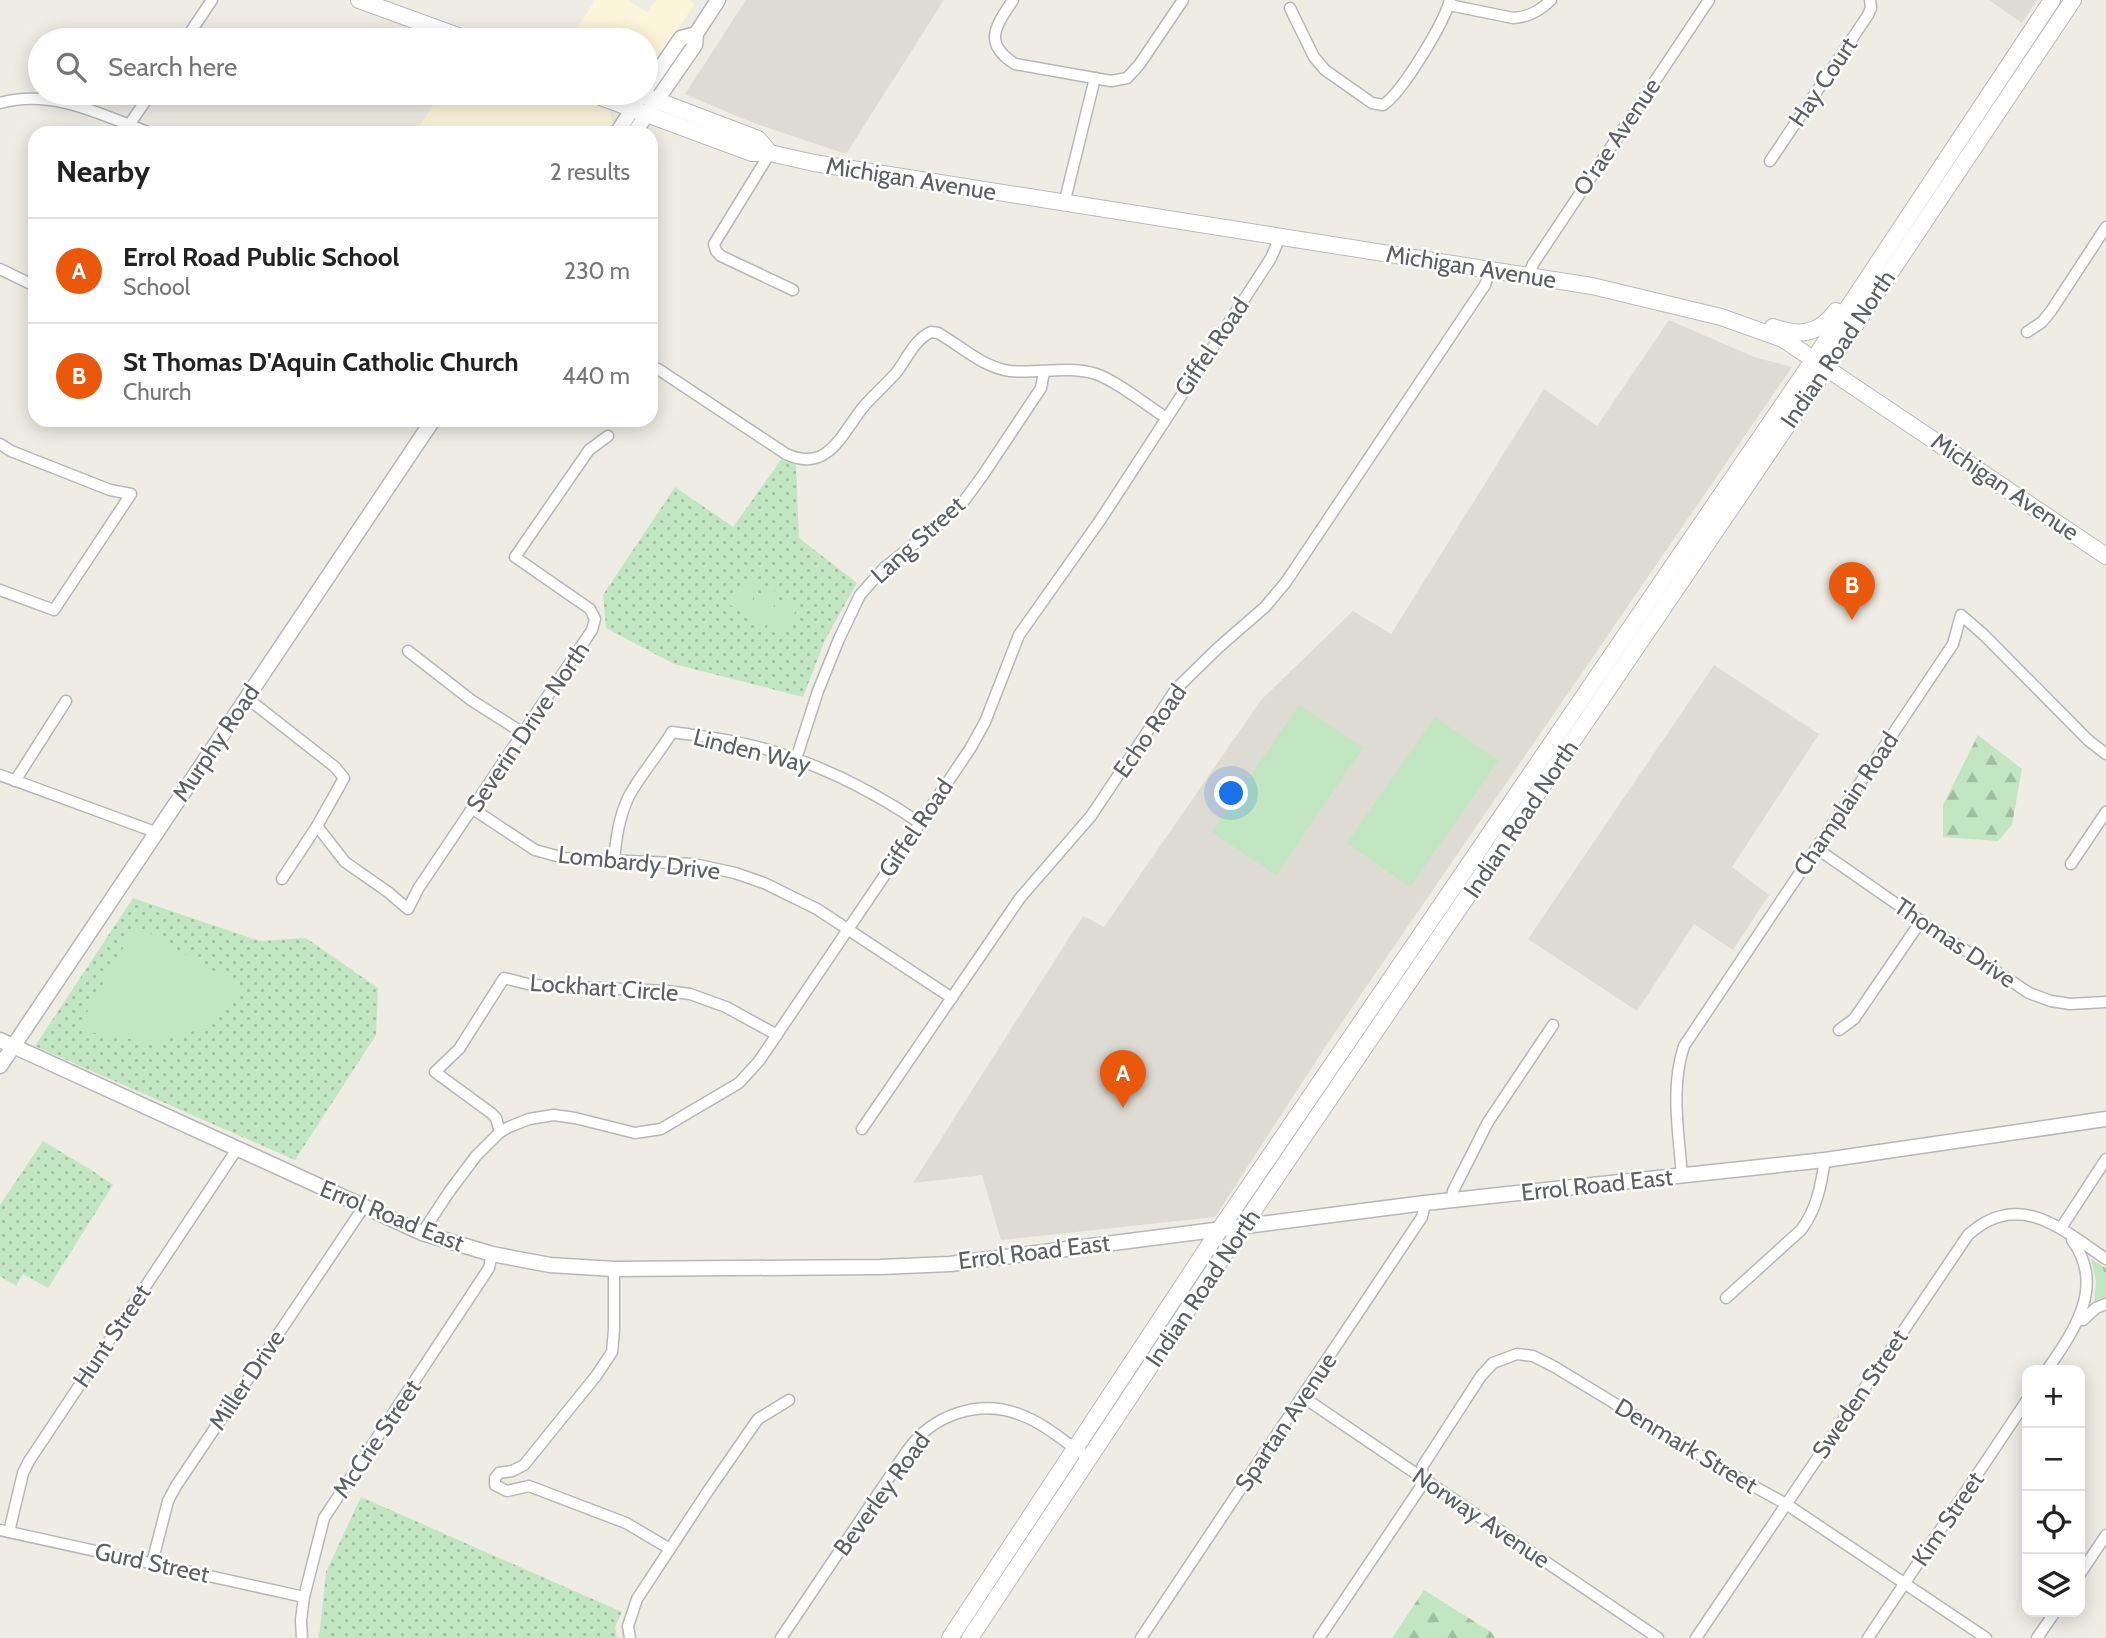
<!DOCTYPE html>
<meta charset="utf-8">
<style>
:root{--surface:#fff;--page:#f2f2f2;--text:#222;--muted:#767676;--line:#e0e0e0;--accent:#ea580c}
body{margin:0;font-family:Cabin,sans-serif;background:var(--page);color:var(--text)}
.controls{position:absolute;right:21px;bottom:21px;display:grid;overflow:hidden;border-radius:14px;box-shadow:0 4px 18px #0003}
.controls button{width:63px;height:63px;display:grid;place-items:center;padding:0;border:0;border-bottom:2px solid var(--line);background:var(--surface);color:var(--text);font:35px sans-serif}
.you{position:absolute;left:1232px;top:794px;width:24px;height:24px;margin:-18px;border:5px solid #fff;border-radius:50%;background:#1a73e8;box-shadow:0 0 0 10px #1a73e833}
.badge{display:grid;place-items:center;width:46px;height:46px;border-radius:50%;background:var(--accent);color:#fff;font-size:23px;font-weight:700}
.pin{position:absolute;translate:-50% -58px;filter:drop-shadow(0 2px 4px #0008)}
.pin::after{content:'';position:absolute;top:37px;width:24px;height:21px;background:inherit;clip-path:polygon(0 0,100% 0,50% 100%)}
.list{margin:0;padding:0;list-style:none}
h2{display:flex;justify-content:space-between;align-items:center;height:91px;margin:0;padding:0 28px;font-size:30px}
h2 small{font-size:23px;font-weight:400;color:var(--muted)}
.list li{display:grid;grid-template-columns:46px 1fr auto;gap:21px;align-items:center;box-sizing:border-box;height:105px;padding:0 28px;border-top:2px solid var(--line)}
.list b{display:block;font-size:26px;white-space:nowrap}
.list p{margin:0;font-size:23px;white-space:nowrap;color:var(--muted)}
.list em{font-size:23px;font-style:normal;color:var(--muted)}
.icon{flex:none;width:38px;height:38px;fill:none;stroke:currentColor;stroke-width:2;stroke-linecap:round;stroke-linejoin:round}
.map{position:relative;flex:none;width:2106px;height:1638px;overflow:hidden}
.search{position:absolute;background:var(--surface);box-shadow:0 4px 18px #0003;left:28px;top:28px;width:630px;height:77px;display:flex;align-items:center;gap:18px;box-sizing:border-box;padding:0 24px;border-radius:38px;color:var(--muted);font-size:26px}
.panel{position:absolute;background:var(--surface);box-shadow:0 4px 18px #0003;left:28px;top:126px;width:630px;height:301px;border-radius:21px}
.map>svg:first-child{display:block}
.commercial{fill:#fdf5da}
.education{fill:#dedbd2}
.grass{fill:url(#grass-tufts)}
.forest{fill:url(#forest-firs)}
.park{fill:url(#park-dots)}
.garden{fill:#c1e6c1}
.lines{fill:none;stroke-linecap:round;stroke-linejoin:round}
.minor-casing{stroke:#b5b7bb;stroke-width:13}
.tertiary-casing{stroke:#b5b7bb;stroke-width:17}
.secondary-casing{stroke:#b6b9be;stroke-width:18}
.minor{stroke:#fff;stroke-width:10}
.tertiary{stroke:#fff;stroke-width:14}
.secondary{stroke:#fff;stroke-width:16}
.labels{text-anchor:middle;stroke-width:5;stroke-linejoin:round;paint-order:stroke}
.street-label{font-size:24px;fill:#5c6065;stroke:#fff}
</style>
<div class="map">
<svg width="2106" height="1638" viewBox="0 0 2106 1638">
<defs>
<pattern id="grass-tufts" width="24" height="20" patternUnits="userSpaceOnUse" patternTransform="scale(1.75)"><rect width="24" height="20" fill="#c1e6c1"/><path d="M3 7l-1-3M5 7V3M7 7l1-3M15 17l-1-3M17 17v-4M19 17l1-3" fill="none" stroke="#a0bea0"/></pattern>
<pattern id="forest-firs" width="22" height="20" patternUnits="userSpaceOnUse" patternTransform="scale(1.75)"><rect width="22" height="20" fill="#c1e6c1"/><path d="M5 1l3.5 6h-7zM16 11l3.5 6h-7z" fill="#a0bea0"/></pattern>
<pattern id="park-dots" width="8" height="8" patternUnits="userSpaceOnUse" patternTransform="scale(1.75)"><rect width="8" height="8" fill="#c1e6c1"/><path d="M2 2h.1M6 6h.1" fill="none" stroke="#a0bea0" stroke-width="1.8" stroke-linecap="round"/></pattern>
</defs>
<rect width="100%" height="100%" fill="#efece4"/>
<!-- commercial -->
<g class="commercial">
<path d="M595,0H629L647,12L656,0H689L695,4L646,74V40H570Z"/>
<path d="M441,93H565L609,109L614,125L608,133H415Z"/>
</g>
<!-- education -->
<g class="education">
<path d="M746,0H944L846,154L751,122L685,94Z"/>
<path d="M1989,0H2037L2022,23Z"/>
<path d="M1669,320L1754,357L1792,367L1329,1041L1215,1217L1001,1240L982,1175L913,1183L1083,916L1104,927L1261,700L1353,611L1391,634L1544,389L1597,426Z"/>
<path d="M1714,665L1819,734L1732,867L1769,895L1733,950L1694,924L1637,1011L1528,939Z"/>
</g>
<!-- grass -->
<path class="grass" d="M2091,1259L2106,1268V1298L2094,1304L2096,1281Z"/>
<!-- forest -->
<g class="forest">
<path d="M1978,735L2022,769L2012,825L1998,841L1943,837V805Z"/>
<path d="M1424,1590L1491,1632L1495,1638H1392Z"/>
</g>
<!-- park -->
<g class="park">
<path d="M781,460L796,465L799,538L857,583L825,640L803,697L674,664L606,628L603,595L675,487L733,527Z"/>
<path d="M133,898L260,941L306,938L378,988L376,1035L295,1160L35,1046Z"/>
<path d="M43,1141L96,1173L113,1185L48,1288L23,1274L16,1286L0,1276V1205Z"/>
<path d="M361,1497L622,1612L615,1627L617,1638H319L326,1572Z"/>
</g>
<!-- garden -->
<g class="garden">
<path d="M749,575L763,583L744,613L730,605Z"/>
<path d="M767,586L781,595L762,625L748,616Z"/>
<path d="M785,598L799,606L780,636L766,628Z"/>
<path d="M1299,705L1363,748L1276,875L1212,832Z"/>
<path d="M1435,717L1498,761L1410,887L1347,843Z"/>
<path d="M136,925L243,988L201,1029L155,1043L77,1030Z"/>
</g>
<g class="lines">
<defs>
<g id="minor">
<path d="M1013,0C996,26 982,43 1015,64L1111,81L1127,78L1139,65L1183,0"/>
<path d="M1449,5L1513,18C1529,17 1540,11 1551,0"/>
<path d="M1290,8L1314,57L1325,70L1372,103L1383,105C1402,93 1444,23 1450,0"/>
<path d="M185,40L212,0"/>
<path d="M0,103C52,88 102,115 150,133"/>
<path d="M129,125L151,93"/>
<path d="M770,153L714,244L716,251L721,256L793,290"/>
<path d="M1770,161L1868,15L1871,8L1870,0"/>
<path d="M1064,204L1095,78"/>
<path d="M0,269L35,286"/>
<path d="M1528,276L1533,264L1709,0"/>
<path d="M2027,332L2042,322L2051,311L2106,227"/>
<path d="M658,369L786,454C829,474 842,432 865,405C875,394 886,384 896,373C907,359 914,340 931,332L938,333C961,346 982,367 1010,371C1038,374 1069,365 1096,374C1117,381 1146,405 1165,417"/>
<path d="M0,444L11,451L110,490L131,494L54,610L0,590"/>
<path d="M408,651L471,700L523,733"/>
<path d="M247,698L335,767L344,778L317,826L282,879"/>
<path d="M796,759L818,691L839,639L860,595L884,568L943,521L964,501L983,475L1041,388L1044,372"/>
<path d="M0,775L155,832"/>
<path d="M15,781L66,701"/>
<path d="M473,809L535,850L564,858L694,864L735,873L764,883L817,909L952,998"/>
<path d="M317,826L345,862L388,892L408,909L418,889L592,630L595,619L590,609L515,557L589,450L608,436"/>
<path d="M1816,848L1921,921L2029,993L2051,1001L2070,1004L2106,1002"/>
<path d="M614,861C616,838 619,817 629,796C641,774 659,754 672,732C692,735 712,737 731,741C800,754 862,784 920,823"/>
<path d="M2071,864L2106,812"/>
<path d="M1839,1030L1854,1019L1921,921"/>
<path d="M862,1129L1020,898L1091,816L1176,689L1219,647L1265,607L1286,582L1485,285L1490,270"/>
<path d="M500,1132L496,1118L491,1113L435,1072L459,1049L504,978L532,985L667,991L690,994L726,1007L777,1035"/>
<path d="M1682,1177C1679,1133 1670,1088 1684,1046L1953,644L1961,615L1984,635L2088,740L2106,754"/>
<path d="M1452,1200L1453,1191L1488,1122L1553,1025"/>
<path d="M2061,1228L2106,1159"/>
<path d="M422,1233L449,1192L476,1156L500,1132L509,1127L529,1119L554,1115L575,1118L635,1133L661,1129L739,1083L759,1061L970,749L985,722L1019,635L1101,519L1271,258L1280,237"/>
<path d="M614,1269V1330L612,1352L596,1376L524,1465L512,1471L499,1473L495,1478V1485L507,1491L529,1486L626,1523L670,1549"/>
<path d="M1726,1298L1801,1230C1817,1209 1821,1185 1825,1160"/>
<path d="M2083,1320L2096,1308L2106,1304"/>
<path d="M2047,1370C2074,1331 2106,1286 2072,1240"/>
<path d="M1303,1397L1658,1638"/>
<path d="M0,1530L304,1597"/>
<path d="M9,1532L23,1473L29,1461L237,1149"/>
<path d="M152,1563L168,1501L176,1486L363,1208"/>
<path d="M2080,1574L2106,1535"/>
<path d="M302,1638L301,1620L304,1597L324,1518L489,1268L492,1254"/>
<path d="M630,1638L628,1626L637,1599L708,1491L758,1419L789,1400"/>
<path d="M781,1638L907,1451C932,1415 979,1398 1021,1415C1046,1424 1068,1445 1090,1459"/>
<path d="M1141,1638L1422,1217L1425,1203"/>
<path d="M1319,1638L1420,1488L1423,1479L1422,1467L1481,1376L1493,1363L1517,1354L1533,1356L1553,1366L1726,1471L1786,1504L1986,1638"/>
<path d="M1696,1638L1968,1235C2018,1189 2062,1229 2106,1259"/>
<path d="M1868,1638L2027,1400"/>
<path d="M2037,1638L2055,1612"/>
</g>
<g id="tertiary">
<path d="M646,89L681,38L696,34"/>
<path d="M617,133L637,102"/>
<path d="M634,133L695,45L696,34L718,0"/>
<path d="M0,1040L422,1233L492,1254L550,1265L614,1269L880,1267L950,1264L1425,1203L1825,1160L2106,1119"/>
<path d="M0,1066L433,420"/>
</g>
<g id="secondary">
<path d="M359,0L469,40"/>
<path d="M590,93L752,153H770L814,163L1592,286L1721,317L1783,339L2106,556"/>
<path d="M637,93L758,139L770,153"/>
<path d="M1773,327C1800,337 1819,334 1836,311"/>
<path d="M950,1638L1220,1229L1814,359L2052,0"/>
<path d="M970,1638L1243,1226L1827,367L2073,0"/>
</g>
</defs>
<!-- minor casing -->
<use href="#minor" class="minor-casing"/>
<!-- tertiary casing -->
<use href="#tertiary" class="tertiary-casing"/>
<!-- secondary casing -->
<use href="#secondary" class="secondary-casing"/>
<!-- minor -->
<use href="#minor" class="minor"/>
<!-- tertiary -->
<use href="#tertiary" class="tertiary"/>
<!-- secondary -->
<use href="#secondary" class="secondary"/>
</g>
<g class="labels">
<!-- street labels -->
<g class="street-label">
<text transform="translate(1823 82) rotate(-56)" y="8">Hay Court</text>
<text transform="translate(1617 137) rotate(-56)" y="8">O'rae Avenue</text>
<text transform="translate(911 179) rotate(9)" y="8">Michigan Avenue</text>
<text transform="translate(1471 267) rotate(9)" y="8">Michigan Avenue</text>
<text transform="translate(1212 347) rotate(-56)" y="8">Giffel Road</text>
<text transform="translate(1838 349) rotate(-56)" y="8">Indian Road North</text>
<text transform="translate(2005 487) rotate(34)" y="8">Michigan Avenue</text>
<text transform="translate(918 540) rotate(-42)" y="8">Lang Street</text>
<text transform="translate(528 727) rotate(-56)" y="8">Severin Drive North</text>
<text transform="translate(1150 731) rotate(-55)" y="8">Echo Road</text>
<text transform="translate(216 743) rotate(-56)" y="8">Murphy Road</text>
<text transform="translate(752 751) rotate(14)" y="8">Linden Way</text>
<text transform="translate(1846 804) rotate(-56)" y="8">Champlain Road</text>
<text transform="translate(1521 819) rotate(-56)" y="8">Indian Road North</text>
<text transform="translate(916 828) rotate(-56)" y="8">Giffel Road</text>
<text transform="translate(639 863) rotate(6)" y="8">Lombardy Drive</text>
<text transform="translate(1955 943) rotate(34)" y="8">Thomas Drive</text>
<text transform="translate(604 988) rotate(4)" y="8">Lockhart Circle</text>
<text transform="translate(1597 1185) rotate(-6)" y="8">Errol Road East</text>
<text transform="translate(392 1216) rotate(22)" y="8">Errol Road East</text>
<text transform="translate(1034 1252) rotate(-7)" y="8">Errol Road East</text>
<text transform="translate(1203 1288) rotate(-56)" y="8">Indian Road North</text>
<text transform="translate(112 1336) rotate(-56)" y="8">Hunt Street</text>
<text transform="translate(247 1380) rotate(-56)" y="8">Miller Drive</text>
<text transform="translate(1860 1394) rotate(-56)" y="8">Sweden Street</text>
<text transform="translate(1286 1422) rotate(-56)" y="8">Spartan Avenue</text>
<text transform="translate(377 1439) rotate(-56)" y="8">McCrie Street</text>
<text transform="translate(1686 1446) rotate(31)" y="8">Denmark Street</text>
<text transform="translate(882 1494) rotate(-54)" y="8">Beverley Road</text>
<text transform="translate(1481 1518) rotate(34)" y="8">Norway Avenue</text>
<text transform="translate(1948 1519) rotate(-56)" y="8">Kim Street</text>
<text transform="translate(152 1563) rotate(12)" y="8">Gurd Street</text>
</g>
</g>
</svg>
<div class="controls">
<button>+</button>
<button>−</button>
<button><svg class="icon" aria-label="locate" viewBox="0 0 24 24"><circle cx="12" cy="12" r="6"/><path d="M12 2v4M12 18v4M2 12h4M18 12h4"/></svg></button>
<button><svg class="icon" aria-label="layers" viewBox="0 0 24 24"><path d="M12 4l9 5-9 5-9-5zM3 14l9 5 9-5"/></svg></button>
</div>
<div class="you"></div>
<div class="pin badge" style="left:1123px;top:1108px">A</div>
<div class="pin badge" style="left:1852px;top:620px">B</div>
<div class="search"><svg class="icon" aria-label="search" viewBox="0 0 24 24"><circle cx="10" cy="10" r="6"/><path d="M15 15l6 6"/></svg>Search here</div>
<section class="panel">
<h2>Nearby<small>2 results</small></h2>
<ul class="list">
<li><span class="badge">A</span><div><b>Errol Road Public School</b><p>School</p></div><em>230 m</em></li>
<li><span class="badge">B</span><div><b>St Thomas D'Aquin Catholic Church</b><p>Church</p></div><em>440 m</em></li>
</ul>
</section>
</div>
